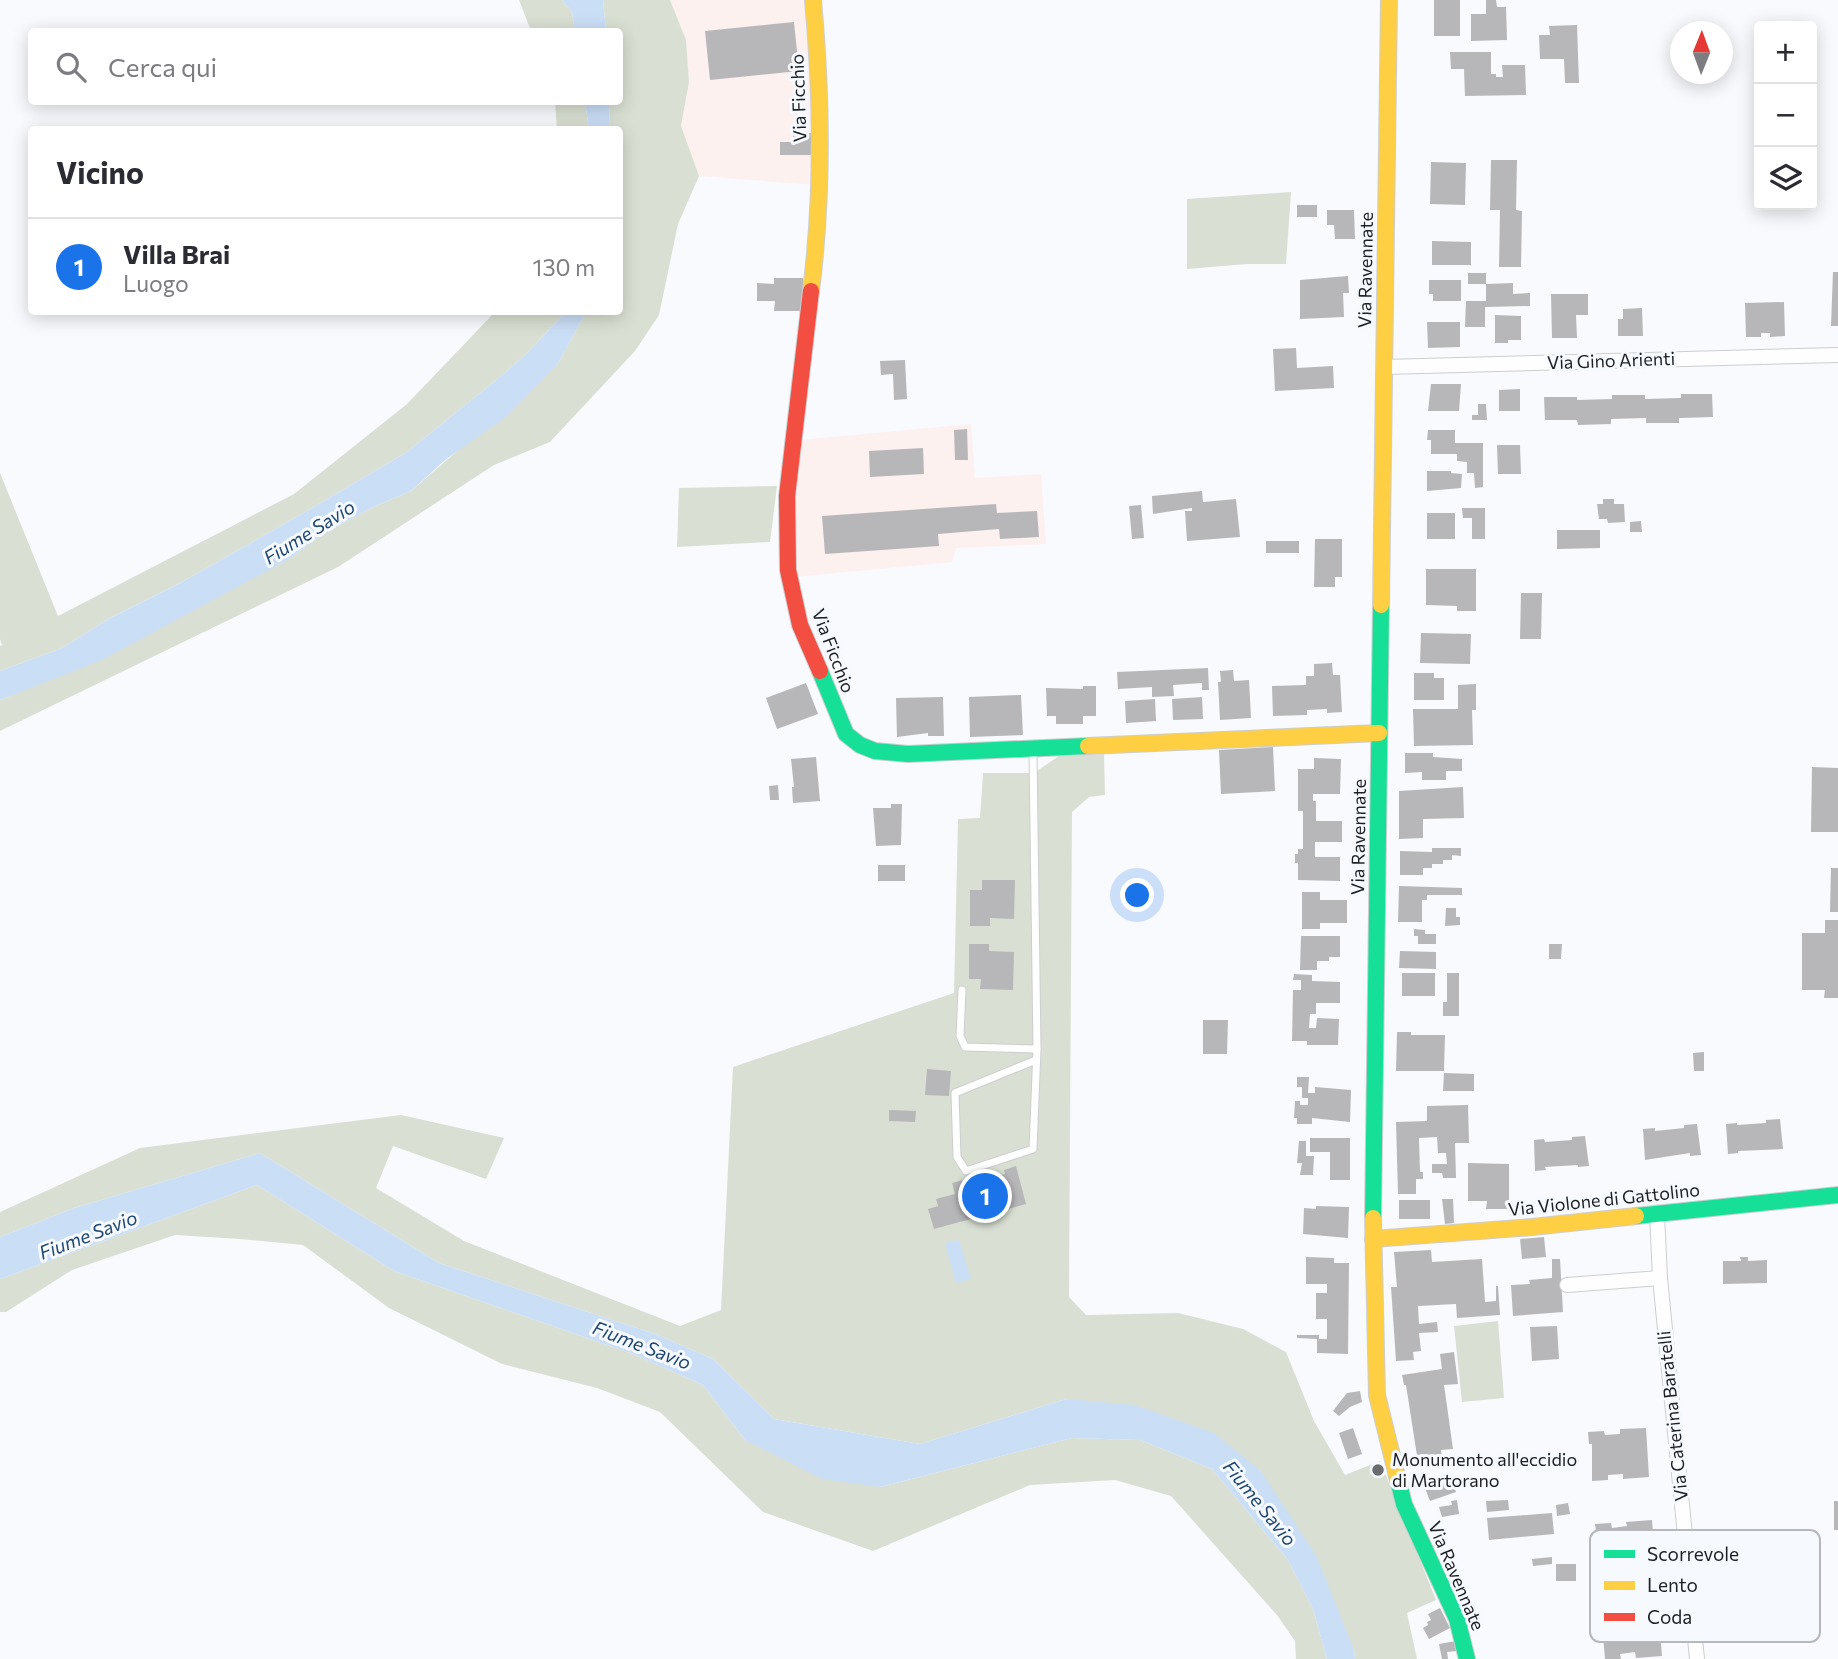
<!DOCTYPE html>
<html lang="it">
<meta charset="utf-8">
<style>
:root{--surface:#fff;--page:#f2f2f3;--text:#2b2b33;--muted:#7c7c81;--line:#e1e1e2;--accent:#1a73e8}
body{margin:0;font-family:Commissioner,sans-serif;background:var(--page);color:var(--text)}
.controls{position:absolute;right:21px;top:21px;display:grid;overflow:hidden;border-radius:7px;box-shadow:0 4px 18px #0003}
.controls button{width:63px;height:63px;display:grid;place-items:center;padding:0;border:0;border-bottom:2px solid var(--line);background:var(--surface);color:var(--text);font:35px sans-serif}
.compass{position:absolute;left:1670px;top:21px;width:63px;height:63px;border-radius:50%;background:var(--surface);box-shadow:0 4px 18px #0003;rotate:1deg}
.you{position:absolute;left:1138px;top:896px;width:24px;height:24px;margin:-18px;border:5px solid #fff;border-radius:50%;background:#1a73e8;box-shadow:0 0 0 10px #1a73e833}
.badge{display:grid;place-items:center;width:46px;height:46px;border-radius:50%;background:var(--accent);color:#fff;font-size:23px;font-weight:700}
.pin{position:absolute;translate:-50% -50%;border:4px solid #fff;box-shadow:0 2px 7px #0006}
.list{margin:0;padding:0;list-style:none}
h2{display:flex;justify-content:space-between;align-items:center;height:91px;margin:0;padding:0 28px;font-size:30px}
h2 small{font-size:23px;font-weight:400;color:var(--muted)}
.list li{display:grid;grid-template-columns:46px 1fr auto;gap:21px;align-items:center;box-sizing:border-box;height:98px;padding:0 28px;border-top:2px solid var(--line)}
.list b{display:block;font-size:26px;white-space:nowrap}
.list p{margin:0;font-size:23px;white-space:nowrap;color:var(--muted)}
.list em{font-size:23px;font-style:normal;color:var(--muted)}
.icon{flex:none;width:38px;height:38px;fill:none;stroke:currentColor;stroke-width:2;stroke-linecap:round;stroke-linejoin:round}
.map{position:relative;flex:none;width:1838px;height:1659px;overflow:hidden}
.search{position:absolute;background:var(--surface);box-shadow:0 4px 18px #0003;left:28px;top:28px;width:595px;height:77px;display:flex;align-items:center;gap:18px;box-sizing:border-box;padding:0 24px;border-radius:7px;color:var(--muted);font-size:26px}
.panel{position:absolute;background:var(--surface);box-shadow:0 4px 18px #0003;left:28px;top:126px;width:595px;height:189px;border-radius:7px}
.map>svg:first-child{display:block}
.industrial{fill:#fcf1ef}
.green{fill:#d9e0d3}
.water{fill:#cadef6}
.building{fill:#b7b7ba}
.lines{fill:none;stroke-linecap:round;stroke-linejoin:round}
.lane-casing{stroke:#ccced0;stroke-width:9}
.street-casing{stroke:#ccced0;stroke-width:16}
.fast-casing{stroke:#ccced0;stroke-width:18}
.slow-casing{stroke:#ccced0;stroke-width:18}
.jam-casing{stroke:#ccced0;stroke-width:18}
.lane{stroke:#fefeff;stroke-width:7}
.street{stroke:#fefeff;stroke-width:14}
.fast{stroke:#16e098;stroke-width:16}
.slow{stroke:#ffcf43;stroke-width:16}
.jam{stroke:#f24e42;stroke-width:16}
.poi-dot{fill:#6a6c6f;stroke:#f6faff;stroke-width:2.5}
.labels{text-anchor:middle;stroke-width:6;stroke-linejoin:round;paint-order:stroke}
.street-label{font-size:18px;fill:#1e1f22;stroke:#f6faff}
.poi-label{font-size:18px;fill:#1e1f22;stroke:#f6faff;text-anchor:start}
.water-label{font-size:19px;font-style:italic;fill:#1f4771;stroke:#f6faff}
.key{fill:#f6faff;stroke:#b5b8bd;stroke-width:2}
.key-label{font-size:19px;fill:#1e1f22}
</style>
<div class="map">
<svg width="1838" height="1659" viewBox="0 0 1838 1659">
<rect width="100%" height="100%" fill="#f8fafd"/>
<!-- industrial -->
<g class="industrial">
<path d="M670,0H811L815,185L699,176L681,126L689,82L686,40Z"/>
<path d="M971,424L975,478L1041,474L1046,544L956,548L952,562L794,577L792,520L800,440Z"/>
</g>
<!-- green -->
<g class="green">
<path d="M519,0H562L572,12L575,31H531Z"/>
<path d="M603,0H670L686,40L689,82L681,126L699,176L678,224L659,315L635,351L550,442L494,465L338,567L0,731V700L55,677L289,559L320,536L371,508L411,491L557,365L586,312H620V130L610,129L609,102H620V32L606,31Z"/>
<path d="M555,102H585L589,129H557Z"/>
<path d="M1291,192L1286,264H1247L1187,269V199Z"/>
<path d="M495,312H566L525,355L501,376L407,452L305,512L182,582L110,618L62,648L0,671V646L2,645L0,639V473L58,616L294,494L407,404Z"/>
<path d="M777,486L770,542L677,547L679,488Z"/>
<path d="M1104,754L1105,795L1089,797L1072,812L1069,1297L1086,1315L1178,1313L1243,1329L1286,1352L1314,1421L1345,1475L1380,1461L1436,1600L1407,1613L1417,1659H1355L1354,1650L1261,1471L1066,1399L920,1444L774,1419L713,1359L658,1335L439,1263L260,1153L74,1208L0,1237V1212L140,1148L401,1115L504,1138L486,1179L393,1146L376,1188L464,1241L680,1326L721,1310L733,1067L954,993L958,819L980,818L983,773H1034L1059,756Z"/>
<path d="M257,1185L394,1271L633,1354L703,1385L745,1440L880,1487L1072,1438L1140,1440L1212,1469L1288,1560L1313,1609L1327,1659H1296L1295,1641L1277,1615L1171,1496L1115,1480L1030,1485L873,1551L763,1512L660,1412L597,1388L502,1364L389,1308L303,1245L240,1239L175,1235L72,1270L6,1312H0V1279Z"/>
<path d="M1498,1321L1504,1398L1462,1402L1454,1326Z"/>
</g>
<!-- water -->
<g class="water">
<path d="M562,0H603L606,31H575L572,12Z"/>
<path d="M585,102H609L610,129H589Z"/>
<path d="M566,312H586L557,365L506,417L445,460L411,491L371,508L320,536L289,559L102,660L0,700V671L62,648L110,618L182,582L305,512L407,452L501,376L525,355Z"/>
<path d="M260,1153L439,1263L658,1335L713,1359L774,1419L920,1444L1066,1399L1135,1405L1214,1433L1261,1471L1317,1557L1354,1650L1355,1659H1327L1313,1609L1288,1560L1212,1469L1140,1440L1072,1438L880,1487L822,1479L745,1440L703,1385L633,1354L394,1271L257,1185L0,1279V1237L74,1208Z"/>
<path d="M959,1240L971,1279L956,1283L945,1243Z"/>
</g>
<!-- building -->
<g class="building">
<rect x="1434" y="0" width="26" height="36"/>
<path d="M1486,0H1496L1497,7H1506L1507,40L1471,41V14H1486Z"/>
<path d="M794,22L799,71L710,80L705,31Z"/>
<path d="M1577,25L1579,83H1565L1564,59H1540L1539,35H1550L1549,26Z"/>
<path d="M1450,52H1491V74H1496V77H1503L1502,65H1525L1526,95L1465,96L1464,69H1451Z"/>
<path d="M793,133H819L818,155H780V142H793Z"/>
<path d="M1491,160H1517L1516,210L1522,211L1521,267H1499L1500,210H1490Z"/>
<path d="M1431,162L1466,163L1465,205L1430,204Z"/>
<rect x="1297" y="205" width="20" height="12"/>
<path d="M1327,210H1354L1355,239H1335L1334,225H1327Z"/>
<path d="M1432,241L1471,242V265H1432Z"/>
<path d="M1833,272H1838V326H1831Z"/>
<rect x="1468" y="273" width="18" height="11"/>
<path d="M1348,276L1349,293H1343L1344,317L1300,319V280Z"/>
<path d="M774,278H803V311H774L775,301H757V283L774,284Z"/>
<path d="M1429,280H1461V301H1433V294H1429Z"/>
<path d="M1513,283V294L1530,293V306L1485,307V327H1465L1466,301H1486V284Z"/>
<path d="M1551,294H1588V315H1576L1577,338H1552Z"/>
<path d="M1784,302L1785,336L1770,337V333H1761V337H1746L1745,303Z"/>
<path d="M1642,308L1643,336H1618V319H1623V309Z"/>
<path d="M1495,315L1521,316V340H1508V343H1495Z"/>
<path d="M1427,322H1460V347L1428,348Z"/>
<path d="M1296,348L1297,368L1333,366L1334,388L1275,391L1273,349Z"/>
<path d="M905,360L907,399L894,400L893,374L881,375L880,361Z"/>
<path d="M1431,384H1461L1459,411H1428Z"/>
<path d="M1520,389V411H1499V390Z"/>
<path d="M1681,394H1712L1713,417L1679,418V423H1646V418L1611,419V424L1578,425L1577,420H1545L1544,397H1577V400L1612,399V395H1645V399L1681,398Z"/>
<path d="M1478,404H1486L1487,420H1472V415H1478Z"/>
<path d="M967,429L968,460H955L954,430Z"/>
<path d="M1428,430H1455V443H1483V487L1475,488L1474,473H1467V462L1457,461V454H1431V440H1427Z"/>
<path d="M1497,445H1520L1521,474H1498Z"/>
<path d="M923,448L924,474L870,477L869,451Z"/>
<path d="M1427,471H1451V473L1462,474L1461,488L1427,491Z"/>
<path d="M1202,491L1203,502L1236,499L1240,537L1187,541L1185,511H1192V508L1153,514L1152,496Z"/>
<path d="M1603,499H1614V504H1624L1625,522L1608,523L1607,519H1599L1597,504H1603Z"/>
<path d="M996,504L997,513L1037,511L1039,537L1000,539L999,529L938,534L939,546L825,554L822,516Z"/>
<path d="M1141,505L1144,538L1132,539L1129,506Z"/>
<path d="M1462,508H1485V539H1472V518H1463Z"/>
<rect x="1427" y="513" width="28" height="26"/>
<path d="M1641,521L1642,532H1630V522Z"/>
<path d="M1557,530H1600V548L1557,549Z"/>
<path d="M1315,539H1342V577H1335V587H1314Z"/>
<rect x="1266" y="541" width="33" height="12"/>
<path d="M1426,569H1476V611H1457V606L1426,605Z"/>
<path d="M1521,593H1542L1541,639H1520Z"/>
<path d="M1421,633L1471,634L1470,664L1420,663Z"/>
<path d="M1332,663L1333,675H1340L1342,712L1327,713V709L1307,710V715L1273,716L1272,686L1306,685V676H1314V664Z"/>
<path d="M1208,668L1209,690H1202V683L1173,685L1174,696L1152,697V687L1118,689L1117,672Z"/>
<path d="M1233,670L1234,681L1249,680L1251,718L1220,720L1218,682H1221L1220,671Z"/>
<path d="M1414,673H1434V678H1444V700H1414Z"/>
<path d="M806,683L818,714L777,729L766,698Z"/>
<path d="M1476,684V710H1472L1473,745L1414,746L1413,709H1458V685Z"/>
<path d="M1083,686H1096V716H1083V724H1056V716H1047L1046,688L1083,689Z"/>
<path d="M1021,695L1023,735L970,737L969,697Z"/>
<path d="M943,697L944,736H928V733L897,737L896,698Z"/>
<path d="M1202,697L1203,719L1173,720L1172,699Z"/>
<path d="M1155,699L1156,721L1126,723L1125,701Z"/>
<path d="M1273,747L1275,791L1221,794L1219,750Z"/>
<path d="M1405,753H1433V757L1462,759V771H1446V780H1422V772L1405,773Z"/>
<path d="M816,757L820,801L793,803L792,787H794L791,759Z"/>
<path d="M1314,758L1341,759L1340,794H1313V801H1316V821H1342V842H1315V857H1340V881L1298,880V863H1295V854H1298V849H1303V811H1298V769H1314Z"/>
<path d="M1812,767L1838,768V832H1811Z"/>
<path d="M778,785L779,800H770L769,786Z"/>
<path d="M1463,787L1464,818L1423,819V838L1399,839V791Z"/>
<path d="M891,804H902L901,845L876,846L873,808H891Z"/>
<path d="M1432,848H1461V856L1452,855V860H1443V864H1432V868H1423V875H1400V851L1432,852Z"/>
<rect x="878" y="865" width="27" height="16"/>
<path d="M1831,868H1838V912H1830Z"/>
<path d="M982,880H1015L1014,919L990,918V926H970V890H982Z"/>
<path d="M1399,886L1462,888V895H1427V900H1422V922H1398Z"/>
<path d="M1302,892H1320V900H1347V923H1320V929H1302Z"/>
<path d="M1446,908H1456V917H1460V925L1445,926Z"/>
<path d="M1825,920H1838V998H1824L1825,990H1802V933H1825Z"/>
<path d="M1414,929L1425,930V934H1436V944H1418V936H1414Z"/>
<path d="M1301,936H1340V957H1329V961H1317V970H1300Z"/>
<path d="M969,944H989V951L1014,952L1013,990L980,989L981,979H969Z"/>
<path d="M1549,944H1562L1561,959H1549Z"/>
<path d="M1400,951L1436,952V969L1399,968Z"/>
<rect x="1402" y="973" width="33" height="23"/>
<path d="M1447,973H1459V1016H1443V1002H1447Z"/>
<path d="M1294,974L1312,975V981L1340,982V1003H1316V1014H1310L1309,1028H1316L1317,1018L1339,1019L1338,1045H1307V1041H1292L1293,990H1301V980H1293Z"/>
<path d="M1203,1020H1228L1227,1054H1203Z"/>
<path d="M1397,1032H1411V1035H1445L1444,1071H1396Z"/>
<path d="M1704,1052V1071H1694L1693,1053Z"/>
<path d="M927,1069L951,1071L949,1096L925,1095Z"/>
<path d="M1444,1073L1474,1074V1091H1443Z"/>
<path d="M1297,1077H1309L1308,1093H1315V1087L1351,1090L1350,1122L1312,1118V1124H1297V1118H1294L1295,1101H1300V1105H1308V1098H1302V1087H1297Z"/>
<path d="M1468,1105L1469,1143H1455L1456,1178H1443L1442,1173H1432V1164H1447L1446,1153H1438L1437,1137L1419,1138L1420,1172H1423V1179H1416V1194H1398L1396,1122L1427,1121V1106Z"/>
<path d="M889,1110L916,1111L915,1122L889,1121Z"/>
<path d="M1780,1119L1783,1149L1738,1151V1153L1728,1154L1726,1124L1737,1123V1125L1766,1123V1120Z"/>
<path d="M1697,1124L1701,1155L1690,1156V1153L1645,1160L1643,1129L1655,1128V1131L1684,1128V1125Z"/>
<path d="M1585,1136L1589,1166L1578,1167V1165L1545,1167L1546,1170L1535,1171L1534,1140L1544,1139L1545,1142L1572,1140V1137Z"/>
<path d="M1310,1138H1350V1180H1330V1152H1310Z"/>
<path d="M1299,1141H1306V1156H1314L1313,1175H1300L1302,1163H1297Z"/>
<path d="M1468,1163L1509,1164V1209H1486L1487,1201H1468Z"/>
<path d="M1016,1166L1026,1204L934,1229L928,1209L938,1206L936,1199L955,1194L952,1183L974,1177L975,1183L1005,1174L1004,1170Z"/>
<path d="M1442,1199H1453L1454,1223L1445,1224Z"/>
<rect x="1399" y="1200" width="31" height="19"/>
<path d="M1316,1206L1349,1207L1348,1238L1303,1234L1304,1208L1316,1209Z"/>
<path d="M1544,1237L1546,1257L1522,1259L1520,1239Z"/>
<path d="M1431,1250L1432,1262L1482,1259L1485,1302L1496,1301V1286H1498L1500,1315L1457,1318L1456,1304L1418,1306L1419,1324L1437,1322L1438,1332L1419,1333L1421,1351L1413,1352L1414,1360L1396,1361L1391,1287H1397L1394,1252Z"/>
<path d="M1306,1257L1334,1258V1263H1349L1348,1354L1317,1353V1339L1297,1338V1335H1319V1339H1327V1319H1316V1293H1327V1284H1306Z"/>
<path d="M1740,1257H1748V1261L1767,1260V1283L1723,1284V1261H1741Z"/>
<path d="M1552,1259H1560L1563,1312L1513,1316L1511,1285L1530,1284L1529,1280L1552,1278Z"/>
<path d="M1557,1326L1559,1359L1532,1361L1530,1327Z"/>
<path d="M1454,1352L1458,1384L1444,1385L1453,1449L1441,1450L1442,1458L1418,1462L1406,1385H1404L1402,1375L1442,1369L1440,1354Z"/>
<path d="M1360,1391L1362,1402L1350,1407L1339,1416L1333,1411L1347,1393Z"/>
<path d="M1353,1428L1362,1454L1348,1459L1339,1433Z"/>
<path d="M1646,1428L1649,1477L1623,1479V1474L1608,1475V1480L1592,1481V1444H1589L1588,1432L1604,1431L1605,1435L1620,1434V1429Z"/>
<path d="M1450,1473L1456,1492L1430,1501L1423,1483Z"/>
<path d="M1457,1500L1459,1514L1442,1517L1439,1507L1452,1505L1451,1501Z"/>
<path d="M1508,1500L1509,1510L1487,1512L1486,1501Z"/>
<rect x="1834" y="1501" width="4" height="29"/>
<path d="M1568,1503L1570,1514L1557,1516L1556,1505Z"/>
<path d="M1552,1513L1554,1534L1489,1540L1487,1518Z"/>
<path d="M1652,1520L1656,1570L1630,1571L1629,1567L1614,1568L1615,1572L1598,1573V1561H1600L1595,1524L1611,1523L1612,1528L1627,1526L1626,1522Z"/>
<path d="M1552,1557V1564L1533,1566L1532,1559Z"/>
<rect x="1556" y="1564" width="20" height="17"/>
<path d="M1658,1607L1662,1656L1636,1658L1635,1652L1620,1654L1621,1659H1605L1601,1611L1617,1610L1618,1615L1633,1614L1632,1609Z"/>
<path d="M1440,1608L1450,1628L1429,1639L1423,1628L1428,1625L1427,1622L1431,1620L1428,1614Z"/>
<path d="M1456,1641L1457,1651L1447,1652L1448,1659H1442L1439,1644Z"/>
</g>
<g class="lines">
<defs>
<g id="lane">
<path d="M1033,753L1037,1049L1033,1149L966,1171L957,1157L955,1093L1036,1060"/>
<path d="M962,990L960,1036L965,1047L1037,1049"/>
</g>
<g id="street">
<path d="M1384,367L1838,355"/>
<path d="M1657,1214L1660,1278L1697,1659"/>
<path d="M1567,1285L1660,1278"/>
</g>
<g id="fast">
<path d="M820,671L846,734L860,745L875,751L908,754L1088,746"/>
<path d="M1636,1216L1838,1195"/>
<path d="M1373,1218L1381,605"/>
<path d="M1398,1480L1404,1504L1457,1619L1467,1659"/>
</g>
<g id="slow">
<path d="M811,291C823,195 822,97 813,0"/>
<path d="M1381,605L1389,0"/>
<path d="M1088,746L1379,733"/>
<path d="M1373,1218L1377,1395L1398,1480"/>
<path d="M1373,1239L1532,1227L1636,1216"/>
</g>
<path id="jam" d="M811,291L787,496L788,570L800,625L820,671"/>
</defs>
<!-- lane casing -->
<use href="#lane" class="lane-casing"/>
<!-- street casing -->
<use href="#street" class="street-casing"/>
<!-- fast casing -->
<use href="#fast" class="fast-casing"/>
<!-- slow casing -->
<use href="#slow" class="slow-casing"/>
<!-- jam casing -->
<use href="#jam" class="jam-casing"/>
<!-- lane -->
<use href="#lane" class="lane"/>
<!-- street -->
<use href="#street" class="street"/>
<!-- fast -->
<use href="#fast" class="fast"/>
<!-- slow -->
<use href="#slow" class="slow"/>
<!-- jam -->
<use href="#jam" class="jam"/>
</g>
<!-- markers -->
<circle class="poi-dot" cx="1378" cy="1470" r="7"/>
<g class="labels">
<!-- street labels -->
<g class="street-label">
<text transform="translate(799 98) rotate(-92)" y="6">Via Ficchio</text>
<text transform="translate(1366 270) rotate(-89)" y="6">Via Ravennate</text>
<text transform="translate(1611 361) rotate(-2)" y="6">Via Gino Arienti</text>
<text transform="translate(833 651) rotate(69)" y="6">Via Ficchio</text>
<text transform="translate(1359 837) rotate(-89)" y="6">Via Ravennate</text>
<text transform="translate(1604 1200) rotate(-6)" y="6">Via Violone di Gattolino</text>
<text transform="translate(1673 1416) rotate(-96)" y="6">Via Caterina Baratelli</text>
<text transform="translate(1456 1576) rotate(67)" y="6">Via Ravennate</text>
</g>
<!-- poi labels -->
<g class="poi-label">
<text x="1392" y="1466">Monumento all'eccidio<tspan x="1392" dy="21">di Martorano</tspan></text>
</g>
<!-- water labels -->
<g class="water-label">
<text transform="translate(309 532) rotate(-32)" y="7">Fiume Savio</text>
<text transform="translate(88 1235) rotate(-21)" y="7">Fiume Savio</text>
<text transform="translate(642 1345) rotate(21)" y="7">Fiume Savio</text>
<text transform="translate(1260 1503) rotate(51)" y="7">Fiume Savio</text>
</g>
</g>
<!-- legend -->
<rect x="1590" y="1530" width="230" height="112" rx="10" class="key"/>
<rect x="1604" y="1550" width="31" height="8" fill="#16e098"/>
<rect x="1604" y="1581" width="31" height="9" fill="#ffcf43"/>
<rect x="1604" y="1613" width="31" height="8" fill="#f24e42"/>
<g class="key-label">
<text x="1647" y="1561">Scorrevole</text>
<text x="1647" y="1592">Lento</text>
<text x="1647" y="1624">Coda</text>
</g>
</svg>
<div class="controls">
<button>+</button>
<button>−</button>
<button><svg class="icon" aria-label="layers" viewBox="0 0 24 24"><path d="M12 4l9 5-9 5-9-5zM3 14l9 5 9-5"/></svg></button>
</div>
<svg class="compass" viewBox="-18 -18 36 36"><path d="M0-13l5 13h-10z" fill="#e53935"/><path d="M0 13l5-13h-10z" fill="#7c7c81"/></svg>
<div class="you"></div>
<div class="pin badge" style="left:985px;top:1196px">1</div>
<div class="search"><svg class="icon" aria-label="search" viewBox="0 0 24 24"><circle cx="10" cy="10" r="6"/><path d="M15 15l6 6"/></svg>Cerca qui</div>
<section class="panel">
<h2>Vicino<small></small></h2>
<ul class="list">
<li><span class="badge">1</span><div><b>Villa Brai</b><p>Luogo</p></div><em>130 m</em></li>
</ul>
</section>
</div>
